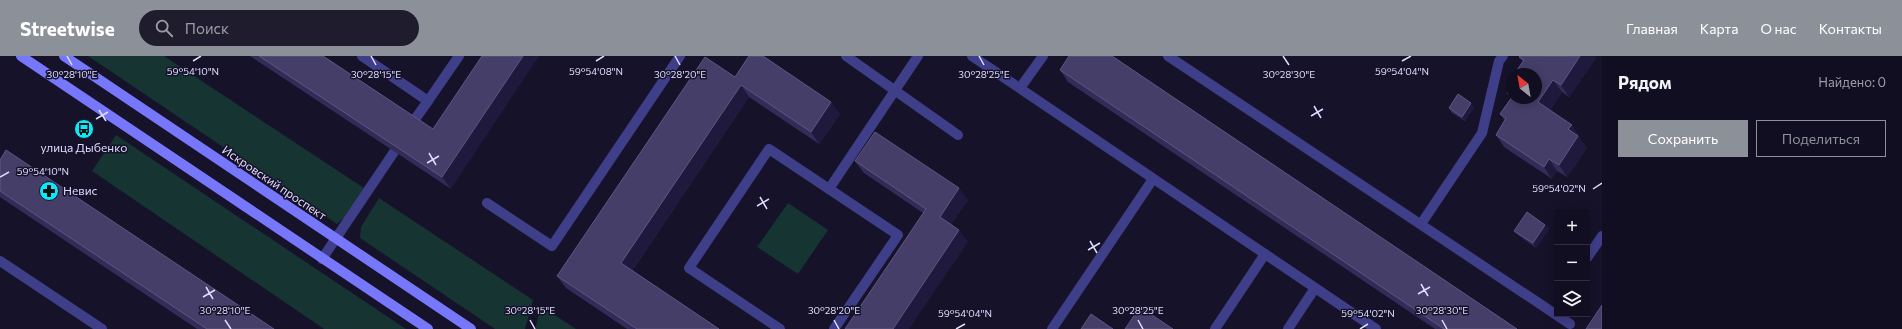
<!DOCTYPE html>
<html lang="ru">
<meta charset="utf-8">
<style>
:root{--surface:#100e20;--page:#1e1c2d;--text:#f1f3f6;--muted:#9c9ca5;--line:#302e3e;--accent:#8c9099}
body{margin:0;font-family:Commissioner,sans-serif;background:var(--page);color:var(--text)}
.controls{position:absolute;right:12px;bottom:12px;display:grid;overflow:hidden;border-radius:0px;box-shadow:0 2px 10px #0003}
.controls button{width:36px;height:36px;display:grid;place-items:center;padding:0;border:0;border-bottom:1px solid var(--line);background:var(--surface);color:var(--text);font:20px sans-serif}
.compass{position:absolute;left:1506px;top:12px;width:36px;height:36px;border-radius:50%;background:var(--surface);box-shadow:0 2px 10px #0003;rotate:329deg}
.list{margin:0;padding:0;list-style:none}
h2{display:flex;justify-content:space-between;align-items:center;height:52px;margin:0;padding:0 16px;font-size:17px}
h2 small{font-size:13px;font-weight:400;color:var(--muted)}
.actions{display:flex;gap:8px;padding:12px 16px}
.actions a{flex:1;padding:9px 0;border:1px solid var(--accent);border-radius:0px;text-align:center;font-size:14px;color:var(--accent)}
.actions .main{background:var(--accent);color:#fff}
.icon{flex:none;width:22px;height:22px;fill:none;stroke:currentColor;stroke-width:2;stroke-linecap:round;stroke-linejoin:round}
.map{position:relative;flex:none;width:1602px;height:273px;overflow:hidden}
header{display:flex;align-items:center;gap:24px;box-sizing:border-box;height:56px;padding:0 20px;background:var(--accent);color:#fff}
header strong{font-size:19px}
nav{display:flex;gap:22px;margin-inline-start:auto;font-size:14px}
.search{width:280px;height:36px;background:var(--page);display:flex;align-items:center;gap:10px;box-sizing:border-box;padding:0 14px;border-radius:22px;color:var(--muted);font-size:15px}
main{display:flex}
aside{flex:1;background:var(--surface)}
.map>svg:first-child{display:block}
.green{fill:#153432}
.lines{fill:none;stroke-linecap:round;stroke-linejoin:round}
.lane{stroke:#3f3e88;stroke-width:10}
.secondary{stroke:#7677fb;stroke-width:10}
.wall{fill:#332b58}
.shaded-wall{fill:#1f193e}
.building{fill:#453e69;stroke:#5e5781}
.ticks{fill:none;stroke:#dfdcfe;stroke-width:1.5}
.labels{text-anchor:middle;stroke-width:3;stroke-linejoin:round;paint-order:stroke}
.poi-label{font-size:12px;fill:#dfdcfe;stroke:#15122a}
.street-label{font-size:12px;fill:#dfdcfe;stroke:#15122a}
.ticks-label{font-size:10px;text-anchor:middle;fill:#dfdcfe;stroke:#15122a;stroke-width:3;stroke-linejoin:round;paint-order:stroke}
</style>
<header>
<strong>Streetwise</strong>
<div class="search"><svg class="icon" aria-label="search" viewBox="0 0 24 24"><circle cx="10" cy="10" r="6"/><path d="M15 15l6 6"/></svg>Поиск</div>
<nav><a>Главная</a><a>Карта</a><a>О нас</a><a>Контакты</a></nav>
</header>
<main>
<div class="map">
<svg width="1602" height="273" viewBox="0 0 1602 273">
<rect width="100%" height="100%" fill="#15122a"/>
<!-- green -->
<g class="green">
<path d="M88,0H164L364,132L345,161L337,168Z"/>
<path d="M116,79L406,273H324L92,115Z"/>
<path d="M379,142L533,244L525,273H495L360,182L361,171Z"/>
<path d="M788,147L828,174L798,218L757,191Z"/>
<path d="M541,250L576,273H535Z"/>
</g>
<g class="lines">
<!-- lane -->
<g class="lane">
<path d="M362,0L428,45L459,0"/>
<path d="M846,0L958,79"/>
<path d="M972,0L1376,273"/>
<path d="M1168,0L1570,268"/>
<path d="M1020,32L1043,0"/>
<path d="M413,66L428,45"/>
<path d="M829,133L918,0"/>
<path d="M487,147L552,190L680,0"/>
<path d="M1421,168L1482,77L1499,5L1503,0"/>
<path d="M1587,202L1602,180"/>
<path d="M322,203L394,96"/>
<path d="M0,205L102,273"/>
<path d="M780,273L689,212L769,93L898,179L834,273"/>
<path d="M1052,273L1153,123"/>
<path d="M1215,273L1265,198"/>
<path d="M1288,273L1315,232"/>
</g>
<!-- secondary -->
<g class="secondary">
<path d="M21,0L428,273"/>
<path d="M64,0L471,273"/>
</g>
</g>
<!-- wall -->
<g class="wall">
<path d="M250,0H323L433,73L451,133Z"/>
<path d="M1520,0H1594L1596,2L1569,41L1562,36L1550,54L1580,81L1579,82L1587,92L1567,121L1557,115L1552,123L1504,91L1496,79L1505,65L1500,58L1511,42L1507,37L1520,18L1517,14L1523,6L1519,1Z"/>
<path d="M1060,14L1517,273H1435L1068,26Z"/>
<path d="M735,21L840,58L819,88L749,41L632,215L719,273H627L566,232L557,220Z"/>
<path d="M1474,51L1465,65L1452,57L1449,52Z"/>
<path d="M0,104L274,273H197L0,141Z"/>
<path d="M855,105L968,144L951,168L968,186L923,157L864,117Z"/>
<path d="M1545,169L1549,173L1536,192L1518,179L1514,175Z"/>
</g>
<!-- shaded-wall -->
<g class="shaded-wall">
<path d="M523,0H539L451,133L442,121Z"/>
<path d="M1580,0H1594L1596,2L1569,41L1561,29Z"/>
<path d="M1553,24L1562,36L1547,58L1538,46Z"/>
<path d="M741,29L749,41L629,219L621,207Z"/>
<path d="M831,46L840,58L819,88L811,76Z"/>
<path d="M1471,47L1474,51L1465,65L1462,61Z"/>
<path d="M1572,69L1580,81L1579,82L1587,92L1567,121L1559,109L1568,73Z"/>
<path d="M1549,103L1557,115L1552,123L1544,111Z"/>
<path d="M959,132L968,144L948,173L940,161Z"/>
<path d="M1545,169L1549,173L1536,192L1533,187Z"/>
<path d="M959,174L968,186L909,273H893Z"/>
</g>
<!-- building -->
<g class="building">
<path d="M259,0H323L433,73L482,0H523L442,121Z"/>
<path d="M749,0H763L831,46L811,76L741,29L621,207L719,273H637L557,220L705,1L735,21Z"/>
<path d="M1069,0H1112L1517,273H1444L1060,14Z"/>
<path d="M1520,0H1580L1561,29L1553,24L1538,46L1572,69L1568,73L1578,80L1559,109L1549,103L1544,111L1496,79L1506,62L1500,58L1512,41L1507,37L1512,30V42H1536V18H1520L1521,17L1517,14L1524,4L1519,1Z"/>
<path d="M1458,38L1471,47L1462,61L1449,52Z"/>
<path d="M875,76L959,132L940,161L959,174L893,273H845L926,153L855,105Z"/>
<path d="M6,94L274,273H207L0,135V104Z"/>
<path d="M1527,156L1545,169L1533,187L1514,175Z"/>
<path d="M1602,249V273H1586Z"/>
<path d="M1140,251L1173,273H1125Z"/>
<path d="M1091,258L1113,273H1081Z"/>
</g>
<!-- ticks -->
<path class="ticks" d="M67,0L72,9M371,0L376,9M675,0L680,9M979,0L984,9M1283,0L1289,9M193,5L201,0M596,5L604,0M1402,5L1411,0M1314,50L1321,62M99,54L106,65M1311,60L1323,53M96,63L108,56M429,97L436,109M427,107L439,100M0,121L9,116M1593,133L1602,127M760,141L767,153M757,150L769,143M1090,185L1097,197M1088,194L1100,187M1421,228L1428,240M206,231L213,243M1418,238L1430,231M203,241L215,234M225,264L231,273M530,264L535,273M834,264L839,273M1138,264L1143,273M1442,264L1447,273M956,273L965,268M1360,273L1368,268"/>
<!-- icons -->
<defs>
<symbol id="bus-disc" viewBox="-11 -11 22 22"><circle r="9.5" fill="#0ee7f8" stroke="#15122a"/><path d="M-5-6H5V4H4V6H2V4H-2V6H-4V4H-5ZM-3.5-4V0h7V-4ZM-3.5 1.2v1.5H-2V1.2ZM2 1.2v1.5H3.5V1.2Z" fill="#111"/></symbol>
<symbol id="pharmacy-disc" viewBox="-11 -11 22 22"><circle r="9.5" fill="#0ee7f8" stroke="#15122a"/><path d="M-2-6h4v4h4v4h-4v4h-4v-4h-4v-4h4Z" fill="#111"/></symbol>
</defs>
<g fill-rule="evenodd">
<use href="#bus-disc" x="73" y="62" width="22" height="22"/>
<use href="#pharmacy-disc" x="38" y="124" width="22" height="22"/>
</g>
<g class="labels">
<!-- poi labels -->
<g class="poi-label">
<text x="84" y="96">улица Дыбенко</text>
<text x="63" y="139" text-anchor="start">Невис</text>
</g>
<!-- street labels -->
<g class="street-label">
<text transform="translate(274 127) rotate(34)" y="4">Искровский проспект</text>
</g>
</g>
<g class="ticks-label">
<text x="193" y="19">59°54'10"N</text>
<text x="596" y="19">59°54'08"N</text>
<text x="1402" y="19">59°54'04"N</text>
<text x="72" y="22">30°28'10"E</text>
<text x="680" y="22">30°28'20"E</text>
<text x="1289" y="22">30°28'30"E</text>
<text x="376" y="22">30°28'15"E</text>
<text x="984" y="22">30°28'25"E</text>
<text x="43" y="119">59°54'10"N</text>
<text x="1559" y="136">59°54'02"N</text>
<text x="225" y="258">30°28'10"E</text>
<text x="530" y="258">30°28'15"E</text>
<text x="834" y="258">30°28'20"E</text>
<text x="1138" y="258">30°28'25"E</text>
<text x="1442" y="258">30°28'30"E</text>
<text x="965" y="261">59°54'04"N</text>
<text x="1368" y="261">59°54'02"N</text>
</g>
</svg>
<div class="controls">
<button>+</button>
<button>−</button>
<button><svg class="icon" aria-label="layers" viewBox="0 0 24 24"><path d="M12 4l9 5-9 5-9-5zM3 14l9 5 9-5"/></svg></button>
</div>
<svg class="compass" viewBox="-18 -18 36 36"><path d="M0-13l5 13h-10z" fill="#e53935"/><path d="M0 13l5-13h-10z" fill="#9c9ca5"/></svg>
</div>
<aside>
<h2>Рядом<small>Найдено: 0</small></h2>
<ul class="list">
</ul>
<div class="actions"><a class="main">Сохранить</a><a>Поделиться</a></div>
</aside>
</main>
